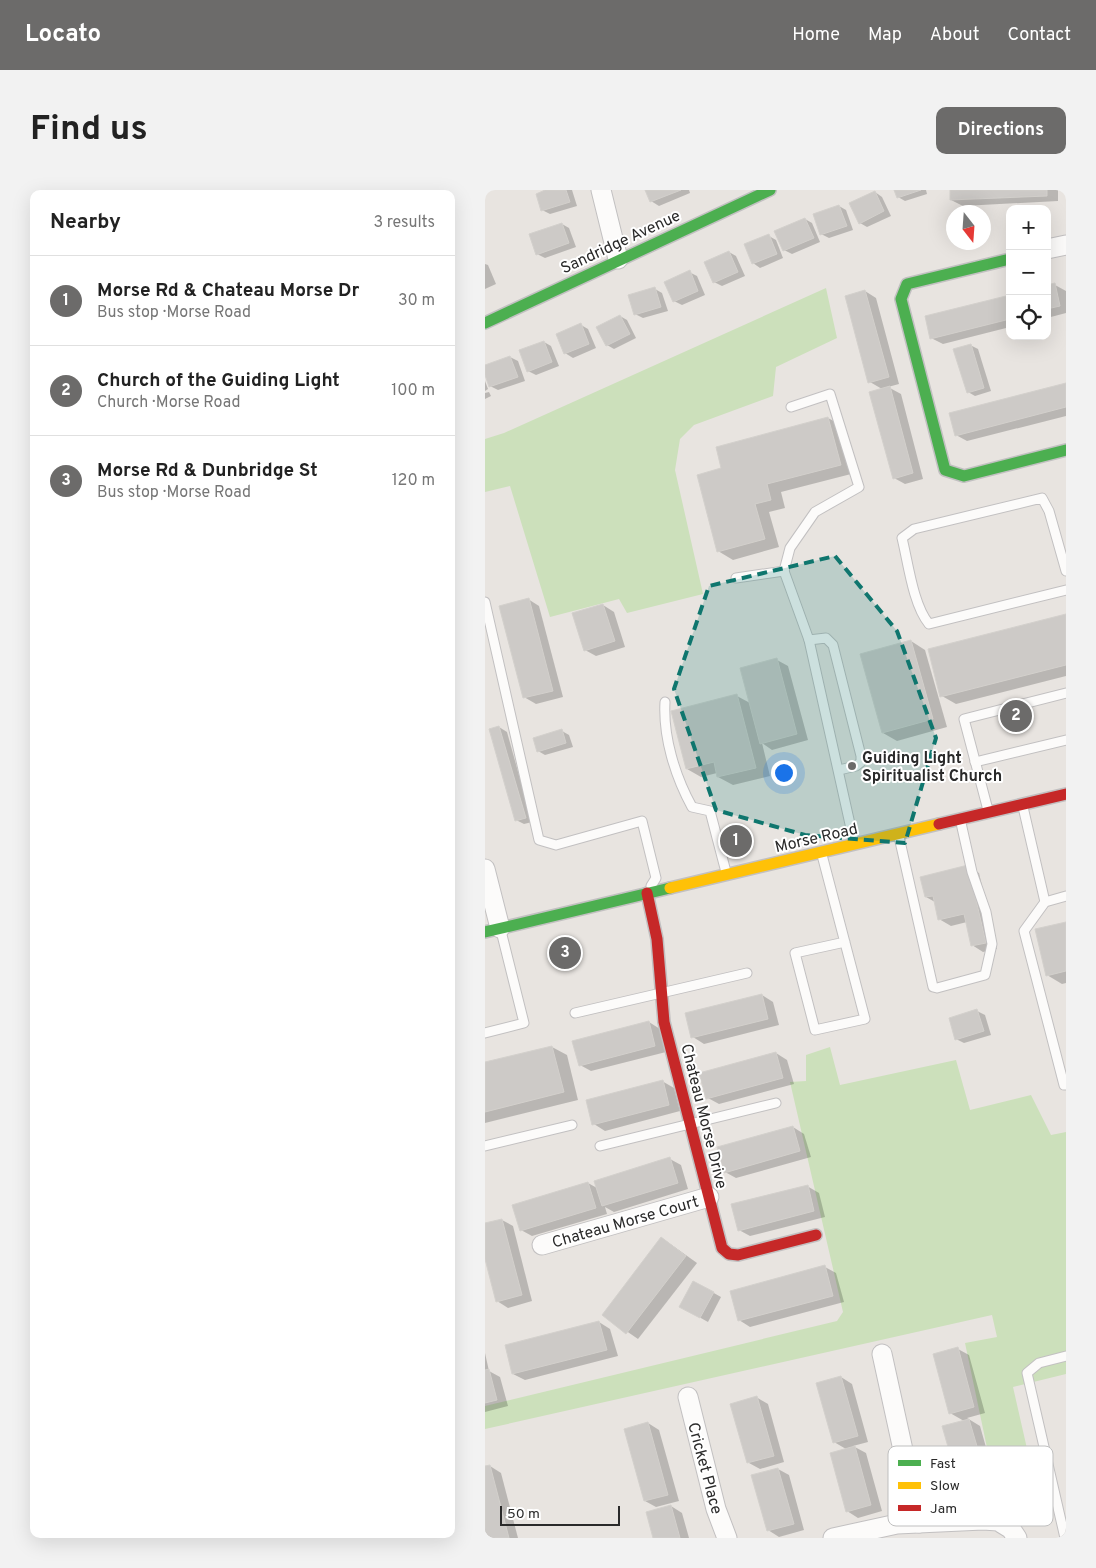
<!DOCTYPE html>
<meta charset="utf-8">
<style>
:root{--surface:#fff;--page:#f2f2f2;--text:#222;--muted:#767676;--line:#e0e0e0;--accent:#6c6b6a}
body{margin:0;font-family:Overpass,sans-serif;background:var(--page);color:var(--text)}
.controls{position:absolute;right:15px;top:15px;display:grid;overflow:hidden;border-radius:10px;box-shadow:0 5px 20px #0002}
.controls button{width:45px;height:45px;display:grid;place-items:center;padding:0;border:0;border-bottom:1px solid var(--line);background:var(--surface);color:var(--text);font:25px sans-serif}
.compass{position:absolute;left:461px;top:15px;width:45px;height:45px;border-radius:50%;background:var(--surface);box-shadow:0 5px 20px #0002;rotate:163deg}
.scale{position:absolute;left:15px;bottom:12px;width:120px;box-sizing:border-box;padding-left:5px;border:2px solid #2a2a2a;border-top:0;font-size:14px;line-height:18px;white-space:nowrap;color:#2a2a2a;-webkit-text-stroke:4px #fff;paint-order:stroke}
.you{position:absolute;left:298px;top:582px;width:18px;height:18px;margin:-12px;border:4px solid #fff;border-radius:50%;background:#1a73e8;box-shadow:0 0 0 8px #1a73e833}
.badge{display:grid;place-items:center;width:32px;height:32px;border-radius:50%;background:var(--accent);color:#fff;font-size:16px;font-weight:700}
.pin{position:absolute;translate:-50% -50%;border:2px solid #fff;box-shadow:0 1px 5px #0006}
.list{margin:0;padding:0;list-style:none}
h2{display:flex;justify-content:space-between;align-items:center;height:65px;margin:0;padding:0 20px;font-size:21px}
h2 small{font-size:16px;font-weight:400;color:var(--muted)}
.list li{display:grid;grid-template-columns:32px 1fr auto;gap:15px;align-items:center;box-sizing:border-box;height:90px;padding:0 20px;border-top:1px solid var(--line)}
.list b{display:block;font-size:19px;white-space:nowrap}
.list p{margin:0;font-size:16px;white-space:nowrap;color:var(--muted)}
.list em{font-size:16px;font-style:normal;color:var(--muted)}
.icon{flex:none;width:28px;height:28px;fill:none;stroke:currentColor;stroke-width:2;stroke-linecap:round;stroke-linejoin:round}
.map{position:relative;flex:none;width:581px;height:1348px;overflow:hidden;border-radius:10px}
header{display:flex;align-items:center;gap:30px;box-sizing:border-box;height:70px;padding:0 25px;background:var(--accent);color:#fff}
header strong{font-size:24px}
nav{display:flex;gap:28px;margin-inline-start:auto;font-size:18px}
.intro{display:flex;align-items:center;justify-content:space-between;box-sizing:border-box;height:120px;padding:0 30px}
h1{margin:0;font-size:35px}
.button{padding:12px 22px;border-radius:10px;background:var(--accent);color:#fff;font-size:18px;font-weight:700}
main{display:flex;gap:30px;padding:0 30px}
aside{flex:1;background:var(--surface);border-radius:10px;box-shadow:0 5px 20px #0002}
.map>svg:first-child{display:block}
.green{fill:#cce0bb}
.shadow{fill:#0003}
.building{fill:#cdcac7;stroke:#d3d0cc}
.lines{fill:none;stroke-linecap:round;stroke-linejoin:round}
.lane-casing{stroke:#c2c0c1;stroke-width:11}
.street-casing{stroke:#c2c0c1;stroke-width:21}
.fast-casing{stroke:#c2c0c1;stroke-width:14}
.slow-casing{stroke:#c2c0c1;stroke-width:14}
.jam-casing{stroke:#c2c0c1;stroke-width:14}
.lane{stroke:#fcfbfa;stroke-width:9}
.street{stroke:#fcfbfa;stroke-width:19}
.fast{stroke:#4caf50;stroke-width:11}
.slow{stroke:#ffc107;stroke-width:11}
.jam{stroke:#c62828;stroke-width:11}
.marked{fill:#0f766e;fill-opacity:0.2;stroke:#0f766e;stroke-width:4;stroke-dasharray:10 6;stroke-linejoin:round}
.poi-dot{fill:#6c6b6a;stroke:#fff;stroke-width:2}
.labels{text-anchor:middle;stroke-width:4;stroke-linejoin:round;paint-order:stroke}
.street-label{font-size:16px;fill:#2a2a2a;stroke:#fff}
.poi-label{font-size:16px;font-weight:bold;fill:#2a2a2a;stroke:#fff;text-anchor:start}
.key{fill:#fff;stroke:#bfbfbf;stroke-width:1}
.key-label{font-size:14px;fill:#2a2a2a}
</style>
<header>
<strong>Locato</strong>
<nav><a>Home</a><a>Map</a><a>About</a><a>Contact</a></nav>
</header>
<div class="intro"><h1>Find us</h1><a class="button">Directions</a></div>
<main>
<aside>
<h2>Nearby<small>3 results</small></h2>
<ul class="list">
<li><span class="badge">1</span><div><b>Morse Rd &amp; Chateau Morse Dr</b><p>Bus stop · Morse Road</p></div><em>30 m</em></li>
<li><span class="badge">2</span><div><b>Church of the Guiding Light</b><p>Church · Morse Road</p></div><em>100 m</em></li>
<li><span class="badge">3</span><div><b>Morse Rd &amp; Dunbridge St</b><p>Bus stop · Morse Road</p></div><em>120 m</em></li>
</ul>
</aside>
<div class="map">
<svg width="581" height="1348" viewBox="0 0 581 1348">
<rect width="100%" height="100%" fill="#e8e4e0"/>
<!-- green -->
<g class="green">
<path d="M341,98L352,148L291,177L288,206L209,235L195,249L190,280L218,404L142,423L134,409L65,427L25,296L0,302V249L19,243Z"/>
<path d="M345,857L355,895L471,870L485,920L546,905L566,945L581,942V1184L528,1197L548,1285L509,1291L480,1153L512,1147L507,1125L0,1239V1216L352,1131L358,1122L305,892L321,891V865Z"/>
</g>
<!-- shadow -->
<g class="shadow">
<path d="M62,0H87L92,16L65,24L57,20Z"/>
<path d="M162,0H204L205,3L174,16L166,11Z"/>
<path d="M410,0H441L442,4L420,11L413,7Z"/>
<path d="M466,0H573V11L478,16L466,10Z"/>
<path d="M390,2L397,7L406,26L382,37L375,33Z"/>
<path d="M354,16L361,20L368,40L344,48L336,44Z"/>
<path d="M320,29L327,33L335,52L307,64L299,60Z"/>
<path d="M77,34L84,38L91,57L60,68L52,64Z"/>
<path d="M284,46L291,50L298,68L275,78L268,73Z"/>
<path d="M244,62L251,66L260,86L237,96L229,92Z"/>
<path d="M0,74L3,75L11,94L0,99Z"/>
<path d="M204,82L212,86L220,105L197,115L189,111Z"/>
<path d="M570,95L581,101V123L562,128V97Z"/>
<path d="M170,99L177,103L183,121L158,128L150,124Z"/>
<path d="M380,101L391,108L414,194L403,197L416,204L438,289L420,294L409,288L397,199L385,192Z"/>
<path d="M525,106V137L458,154L446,148Z"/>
<path d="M135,126L142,130L151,148L129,159L122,155Z"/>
<path d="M96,135L103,139L111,158L88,168L80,163Z"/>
<path d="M59,152L66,156L74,176L51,185L43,181Z"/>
<path d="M485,155L493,159L506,201L490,206L483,202Z"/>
<path d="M25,167L33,171L40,191L13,200L5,196L0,176Z"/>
<path d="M0,191L3,199L0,201Z"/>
<path d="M581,194V226L482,251L471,245Z"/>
<path d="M4,202L6,206L0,209V203Z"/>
<path d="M343,228L358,236L370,283L296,302L300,318L284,322L294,357L248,370L233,361L238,279Z"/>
<path d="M43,409L54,416L78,507L51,514L39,507Z"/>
<path d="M118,415L129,422L140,457L111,466L100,460Z"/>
<path d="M581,426V486L471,514L457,506Z"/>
<path d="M426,451L440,460L462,537L412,551L398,543Z"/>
<path d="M292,470L303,476L323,550L287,560L277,553L285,586L248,595L233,587L232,583L216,587L202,579L252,506L265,513Z"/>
<path d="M14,537L22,542L47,632L39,634L31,630Z"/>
<path d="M77,541L84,545L88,557L60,565L53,561Z"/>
<path d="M483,677L494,683L512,759L498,762L487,755L482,732L466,736L454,729L450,712L441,707Z"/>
<path d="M581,733V793L577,794L562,785Z"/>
<path d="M277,805L288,812L294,835L219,854L208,847Z"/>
<path d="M492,821L500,825L506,845L479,853L471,849Z"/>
<path d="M164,832L175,839L181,862L106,881L95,875Z"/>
<path d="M67,857L82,865L93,910L0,933V874Z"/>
<path d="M291,863L302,870L309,894L234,914L223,908Z"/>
<path d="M177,891L189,898L195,921L120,941L109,934Z"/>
<path d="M308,937L319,944L326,967L251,988L240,982Z"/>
<path d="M185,969L196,975L203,999L129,1022L120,1017L122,1024L47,1046L36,1040L103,993L112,998Z"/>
<path d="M322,996L334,1003L340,1027L265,1046L254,1040Z"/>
<path d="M17,1030L28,1036L47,1111L23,1118L12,1111L0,1064V1034Z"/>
<path d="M177,1048L212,1073L153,1149L118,1125Z"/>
<path d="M340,1077L351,1083L359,1112L265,1137L254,1130Z"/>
<path d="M209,1092L236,1107L223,1132L196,1117Z"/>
<path d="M114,1132L125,1139L133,1166L40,1190L28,1184L21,1156Z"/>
<path d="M473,1159L484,1165L500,1223L482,1228L495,1236L511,1293L486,1301L475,1294L479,1231L465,1223Z"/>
<path d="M0,1163L4,1181L15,1187L23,1216L0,1222Z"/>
<path d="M356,1187L367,1194L383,1252L368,1256L381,1263L397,1321L373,1328L362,1321L361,1259L349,1252Z"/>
<path d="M271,1207L283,1214L299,1272L275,1279L264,1273L247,1215Z"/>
<path d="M163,1233L174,1240L194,1311L171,1317L160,1311Z"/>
<path d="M5,1276L16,1283L33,1348H0V1278Z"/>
<path d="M293,1279L304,1285L319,1340L294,1347L283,1340Z"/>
<path d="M186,1316L197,1323L204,1348H169Z"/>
</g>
<!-- building -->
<g class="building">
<path d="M60,0H81L85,12L56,21L51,4Z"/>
<path d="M160,0H196L165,12Z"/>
<path d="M409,0H436L412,8Z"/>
<path d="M465,0H562V6L465,10Z"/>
<path d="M390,1L399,21L374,34L364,13Z"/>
<path d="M354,15L362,36L335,45L328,24Z"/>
<path d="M320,28L329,48L298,61L289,41Z"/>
<path d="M77,33L84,53L51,65L44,44Z"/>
<path d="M284,44L292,64L267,74L259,54Z"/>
<path d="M244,61L253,82L228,93L219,72Z"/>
<path d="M205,80L213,101L188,112L179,92Z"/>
<path d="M570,93L575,116L562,119V95Z"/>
<path d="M170,97L176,117L149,125L143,105Z"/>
<path d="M380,100L404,187L383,193L360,106Z"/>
<path d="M525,105V129L445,149L440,126Z"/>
<path d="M135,125L145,144L121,156L111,137Z"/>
<path d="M96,133L104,154L79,164L71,144Z"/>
<path d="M59,151L67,172L42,182L34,160Z"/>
<path d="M486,154L499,198L482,203L468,159Z"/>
<path d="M25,166L33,187L4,197L0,185V175Z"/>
<path d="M581,193V217L470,246L464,223Z"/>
<path d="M405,196L428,283L408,289L384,202Z"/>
<path d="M343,227L356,275L282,294L286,310L270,314L280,349L232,362L212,285L236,278L231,257Z"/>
<path d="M44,408L68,501L38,508L14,416Z"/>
<path d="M118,414L130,451L99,461L87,423Z"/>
<path d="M581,424V475L455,507L443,459Z"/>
<path d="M426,450L448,529L397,543L375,464Z"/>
<path d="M292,468L312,544L275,554L255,478Z"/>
<path d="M252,504L271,578L232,587L229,572L201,579L186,521Z"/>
<path d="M14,536L41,628L30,631L4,539Z"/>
<path d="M77,539L81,553L52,562L48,548Z"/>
<path d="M483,675L501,753L486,756L479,724L453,730L448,706L440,707L435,687Z"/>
<path d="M581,732V781L561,786L550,739Z"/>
<path d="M277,804L283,829L206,848L200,823Z"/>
<path d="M492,819L499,841L470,850L464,828Z"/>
<path d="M164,831L170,856L94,876L87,851Z"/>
<path d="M67,856L79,902L0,922V872Z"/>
<path d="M291,862L298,888L221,909L214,883Z"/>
<path d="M178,890L184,915L107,935L101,910Z"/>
<path d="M308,936L315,961L239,983L232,957Z"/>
<path d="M185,967L193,993L117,1016L109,991Z"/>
<path d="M103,992L111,1018L35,1041L27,1015Z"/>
<path d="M323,995L329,1021L253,1041L246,1014Z"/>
<path d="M17,1029L37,1105L11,1112L0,1069V1033Z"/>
<path d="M176,1047L201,1066L141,1144L117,1125Z"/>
<path d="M340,1075L348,1106L253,1131L245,1101Z"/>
<path d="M208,1091L229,1102L215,1128L194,1117Z"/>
<path d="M114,1131L122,1160L27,1184L20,1155Z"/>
<path d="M473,1157L489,1217L464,1224L448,1164Z"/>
<path d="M4,1179L12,1210L0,1213V1180Z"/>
<path d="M356,1186L373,1246L348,1253L331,1193Z"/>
<path d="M272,1206L289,1266L262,1273L245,1214Z"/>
<path d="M484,1229L501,1287L474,1295L457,1236Z"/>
<path d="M163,1232L183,1305L159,1311L139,1239Z"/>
<path d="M370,1256L386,1315L361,1322L345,1263Z"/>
<path d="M5,1275L24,1348H0V1276Z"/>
<path d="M293,1278L309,1334L282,1341L266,1285Z"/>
<path d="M186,1315L195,1348H168L161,1322Z"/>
</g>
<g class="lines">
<defs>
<g id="lane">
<path d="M306,217L345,204L374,297L330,322L305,358L299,381L324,450L369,652"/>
<path d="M581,381L564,321L557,308L429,339L417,348C423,372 428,415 444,434L581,400"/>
<path d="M251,388L299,381"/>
<path d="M0,412L54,650L71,655L157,631L171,688L166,696"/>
<path d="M324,450L341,448L348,455L376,566V572L371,576L354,580"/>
<path d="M180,512C178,547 190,586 207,617L225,621L241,682"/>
<path d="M490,572L581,550"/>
<path d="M538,617L560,712"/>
<path d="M503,620L479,529L581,503"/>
<path d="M414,647L448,797L452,798L500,785L507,754L501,722L487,682L476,633"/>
<path d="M337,665L380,829L330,840L310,763L360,752"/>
<path d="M581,706L560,712L539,741L579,895H581"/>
<path d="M90,823L262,783"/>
<path d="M0,843L39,833L16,741"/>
<path d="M0,956L87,935"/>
<path d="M115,956L291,913"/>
<path d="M580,1348L542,1183L554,1173L581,1166"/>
</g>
<g id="street">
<path d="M116,0L133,69"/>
<path d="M562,59L581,55"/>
<path d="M0,679L15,738"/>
<path d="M57,1055L224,1007"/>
<path d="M397,1164L434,1333"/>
<path d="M203,1207L231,1319L242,1348"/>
<path d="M348,1348L412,1334L498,1330L513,1331L526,1339L532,1348"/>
</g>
<g id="fast">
<path d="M525,69L422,94L416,109L460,280L479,286L581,260"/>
<path d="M0,133L285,0"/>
<path d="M0,742L185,698"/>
</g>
<path id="slow" d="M185,698L454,634"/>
<g id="jam">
<path d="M454,634L581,604"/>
<path d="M162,703L172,749L179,832L237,1058L244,1064L253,1065L331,1045"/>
</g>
</defs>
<!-- lane casing -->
<use href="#lane" class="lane-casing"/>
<!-- street casing -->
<use href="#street" class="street-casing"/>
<!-- fast casing -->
<use href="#fast" class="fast-casing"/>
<!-- slow casing -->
<use href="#slow" class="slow-casing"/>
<!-- jam casing -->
<use href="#jam" class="jam-casing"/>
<!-- lane -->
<use href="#lane" class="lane"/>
<!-- street -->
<use href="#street" class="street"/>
<!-- fast -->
<use href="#fast" class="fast"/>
<!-- slow -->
<use href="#slow" class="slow"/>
<!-- jam -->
<use href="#jam" class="jam"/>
</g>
<!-- marked area -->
<path class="marked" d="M350,366L412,441L451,548L420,653L320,645L231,620L189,499L224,396Z"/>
<!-- markers -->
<circle class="poi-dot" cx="367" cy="576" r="5"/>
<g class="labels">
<!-- street labels -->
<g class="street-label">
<text transform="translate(135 51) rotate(-25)" y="6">Sandridge Avenue</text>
<text transform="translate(331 647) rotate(-13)" y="6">Morse Road</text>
<text transform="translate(220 926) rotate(76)" y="6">Chateau Morse Drive</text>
<text transform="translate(140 1031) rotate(-16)" y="6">Chateau Morse Court</text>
<text transform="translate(221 1278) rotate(75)" y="6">Cricket Place</text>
</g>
<!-- poi labels -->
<g class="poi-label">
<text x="377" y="573">Guiding Light<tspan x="377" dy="18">Spiritualist Church</tspan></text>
</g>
</g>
<!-- legend -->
<rect x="403" y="1256" width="165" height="80" rx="8" class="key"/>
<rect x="413" y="1270" width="23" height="6" fill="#4caf50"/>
<rect x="413" y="1292" width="23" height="7" fill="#ffc107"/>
<rect x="413" y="1315" width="23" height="6" fill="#c62828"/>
<g class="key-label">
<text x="445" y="1278">Fast</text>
<text x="445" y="1300">Slow</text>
<text x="445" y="1323">Jam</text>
</g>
</svg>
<div class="controls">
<button>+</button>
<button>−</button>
<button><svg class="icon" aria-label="locate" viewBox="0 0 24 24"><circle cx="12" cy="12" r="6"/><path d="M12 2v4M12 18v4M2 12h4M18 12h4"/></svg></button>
</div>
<svg class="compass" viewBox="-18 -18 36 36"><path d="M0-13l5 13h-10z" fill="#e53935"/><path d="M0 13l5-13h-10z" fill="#767676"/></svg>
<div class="scale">50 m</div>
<div class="you"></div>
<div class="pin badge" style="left:251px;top:651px">1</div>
<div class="pin badge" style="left:531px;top:526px">2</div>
<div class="pin badge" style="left:80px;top:763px">3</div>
</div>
</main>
